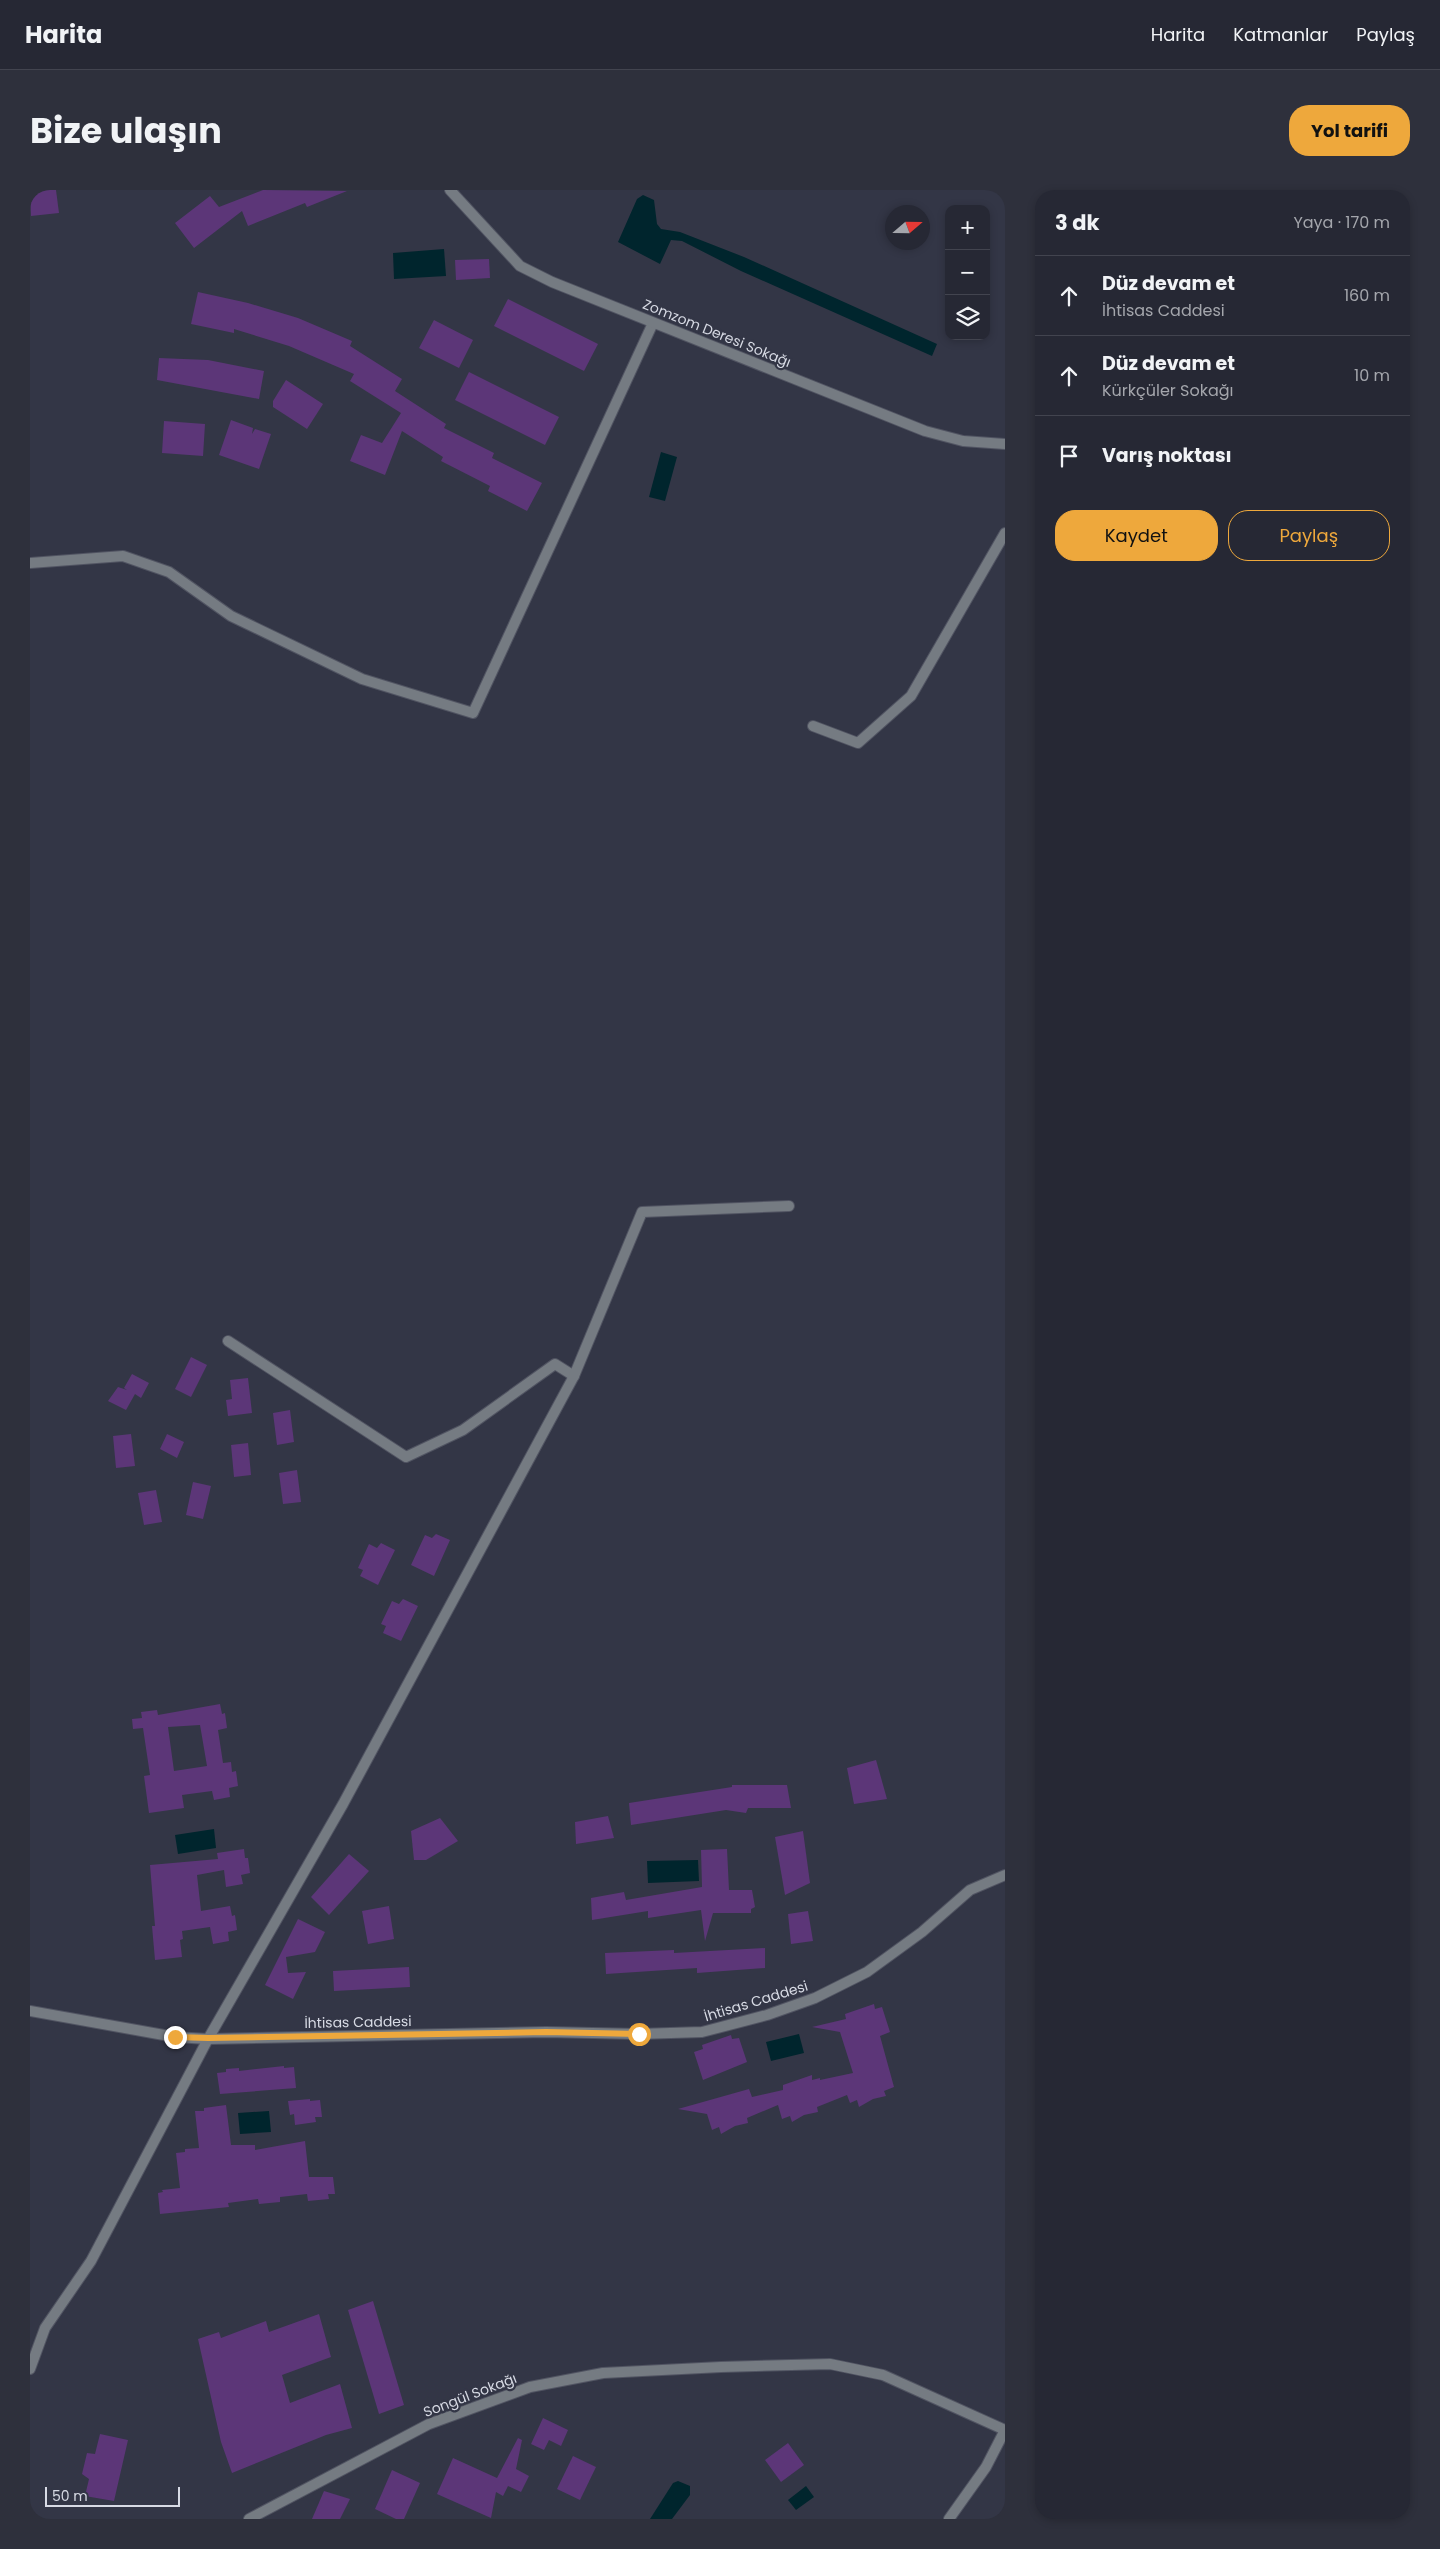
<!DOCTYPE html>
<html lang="tr">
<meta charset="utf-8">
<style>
:root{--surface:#262834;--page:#2e303c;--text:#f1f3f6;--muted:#a4a6ac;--line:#42444f;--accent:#eea83c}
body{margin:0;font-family:Poppins,sans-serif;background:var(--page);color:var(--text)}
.controls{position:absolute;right:15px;top:15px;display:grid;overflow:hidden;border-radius:10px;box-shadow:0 2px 8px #0003}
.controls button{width:45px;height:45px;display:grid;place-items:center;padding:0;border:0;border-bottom:1px solid var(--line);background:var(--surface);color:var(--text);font:25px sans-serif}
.compass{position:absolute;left:855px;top:15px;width:45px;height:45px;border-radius:50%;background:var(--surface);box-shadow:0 2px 8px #0003;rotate:70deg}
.scale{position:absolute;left:15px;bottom:12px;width:135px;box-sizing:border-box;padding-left:5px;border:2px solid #d7dae4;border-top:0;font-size:14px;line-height:18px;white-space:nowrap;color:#d7dae4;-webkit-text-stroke:4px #333646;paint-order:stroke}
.stop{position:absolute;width:15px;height:15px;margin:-11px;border:4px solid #eea83c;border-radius:50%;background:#fff}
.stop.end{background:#eea83c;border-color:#fff;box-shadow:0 1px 5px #0008}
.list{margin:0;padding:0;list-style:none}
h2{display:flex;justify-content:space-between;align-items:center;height:65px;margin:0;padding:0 20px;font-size:21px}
h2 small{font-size:16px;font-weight:400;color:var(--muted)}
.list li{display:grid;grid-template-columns:32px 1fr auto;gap:15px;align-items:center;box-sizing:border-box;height:80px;padding:0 20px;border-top:1px solid var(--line)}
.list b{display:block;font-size:19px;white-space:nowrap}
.list p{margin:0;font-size:16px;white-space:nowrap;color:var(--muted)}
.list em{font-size:16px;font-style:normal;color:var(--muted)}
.actions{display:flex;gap:10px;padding:15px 20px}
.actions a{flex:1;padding:11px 0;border:1px solid var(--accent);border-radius:20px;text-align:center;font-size:18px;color:var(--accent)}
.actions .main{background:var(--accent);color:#111}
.icon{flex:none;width:28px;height:28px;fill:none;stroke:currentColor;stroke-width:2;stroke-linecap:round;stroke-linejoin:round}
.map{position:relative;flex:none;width:975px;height:2329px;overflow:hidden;border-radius:20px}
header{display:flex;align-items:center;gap:30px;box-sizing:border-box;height:70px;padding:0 25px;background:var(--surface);border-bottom:1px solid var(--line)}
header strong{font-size:24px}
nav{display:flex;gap:28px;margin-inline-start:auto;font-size:18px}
.intro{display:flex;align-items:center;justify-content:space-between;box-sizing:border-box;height:120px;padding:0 30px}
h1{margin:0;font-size:35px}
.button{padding:12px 22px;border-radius:20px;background:var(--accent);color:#111;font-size:18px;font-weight:700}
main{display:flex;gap:30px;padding:0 30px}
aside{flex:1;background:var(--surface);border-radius:20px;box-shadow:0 2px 8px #0003}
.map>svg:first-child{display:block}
.water{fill:#00252d}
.building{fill:#5c3678;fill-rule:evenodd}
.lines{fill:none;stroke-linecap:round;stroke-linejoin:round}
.service-casing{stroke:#515462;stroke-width:12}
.minor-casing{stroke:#515462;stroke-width:12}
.tertiary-casing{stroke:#515462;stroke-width:12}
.service{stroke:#757b82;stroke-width:10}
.minor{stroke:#757b82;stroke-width:10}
.tertiary{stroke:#757b82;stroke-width:10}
.route{stroke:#eea83c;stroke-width:6}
.labels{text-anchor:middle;stroke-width:4.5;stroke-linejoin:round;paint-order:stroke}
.street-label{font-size:14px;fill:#d7dae4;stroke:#333646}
</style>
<header>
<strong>Harita</strong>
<nav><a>Harita</a><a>Katmanlar</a><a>Paylaş</a></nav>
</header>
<div class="intro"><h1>Bize ulaşın</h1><a class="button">Yol tarifi</a></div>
<main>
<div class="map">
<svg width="975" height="2329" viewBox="0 0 975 2329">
<rect width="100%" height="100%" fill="#333646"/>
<!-- water -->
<g class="water">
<path d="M613,5L624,10L627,34L631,39L650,42L714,67L907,154L902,166L711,81L652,51L641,50L630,74L588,52L607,9Z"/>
<path d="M414,59L416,86L364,89L363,63Z"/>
<path d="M631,262L647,267L635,311L619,307Z"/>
<path d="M184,1639L186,1658L148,1664L145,1645Z"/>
<path d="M668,1670L669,1691L618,1693L617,1671Z"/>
<path d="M769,1844L774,1863L741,1871L736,1852Z"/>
<path d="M239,1921L241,1942L210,1944L208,1923Z"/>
<path d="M648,2291L660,2296V2305L642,2329H620L643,2293Z"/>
<path d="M776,2296L784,2307L766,2320L758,2310Z"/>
</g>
<!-- building -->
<g class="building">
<path d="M0,0H26L29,23L1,26Z"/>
<path d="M233,0L317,1L277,17L275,13L218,36L212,21L164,58L145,33L180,6L189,17Z"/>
<path d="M459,69L460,88L426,90L425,70Z"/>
<path d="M168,102L218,113L268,128L322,151L320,156L372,189L365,201L416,234L414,238L464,263L462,268L512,293L497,321L458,301L460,296L411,271L413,267L372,241L355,285L320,271L331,245L352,253L371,223L320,191L324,184L259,156L204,139V143L161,134Z"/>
<path d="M478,109L568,154L554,181L464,136Z"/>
<path d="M404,130L443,150L429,178L389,158Z"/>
<path d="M129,168L178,170L234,181L229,209L127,190Z"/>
<path d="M439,182L529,227L515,255L425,210Z"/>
<path d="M256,190L293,214L277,239L243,217V211Z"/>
<path d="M201,230L223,238L222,244L225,239L241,244L229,279L189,265Z"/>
<path d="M134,231L175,234L173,266L132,263Z"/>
<path d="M161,1167L177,1175L161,1207L145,1199Z"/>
<path d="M102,1184L119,1193L111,1208L105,1204L96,1220L78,1211L88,1197L97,1200L94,1198Z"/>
<path d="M218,1188L222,1223L198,1226L196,1210L202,1209L200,1190Z"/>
<path d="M260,1220L264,1252L247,1255L243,1223Z"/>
<path d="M101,1244L105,1276L86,1278L83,1246Z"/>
<path d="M137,1244L154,1252L147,1268L130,1259Z"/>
<path d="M218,1253L221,1285L204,1287L201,1255Z"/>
<path d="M267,1280L271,1312L253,1314L249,1283Z"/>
<path d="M163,1292L181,1296L173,1329L156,1325Z"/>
<path d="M126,1300L132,1332L114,1335L108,1303Z"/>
<path d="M406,1344L420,1350L404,1386L381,1375L395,1345L402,1348Z"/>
<path d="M351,1353L365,1360L348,1395L330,1386L333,1380L328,1378L339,1354L347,1358Z"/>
<path d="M373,1409L388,1416L371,1451L353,1443L356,1436L351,1434L362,1411L369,1414Z"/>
<path d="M190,1514L192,1524L195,1523L197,1538L188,1540L193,1573L201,1572L202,1582L206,1581L208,1596L199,1598L200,1607L184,1610L182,1601L152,1605L154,1618L119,1623L114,1586L120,1585L113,1538L103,1539L102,1529L112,1528L111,1522L127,1520L128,1525ZM170,1535L177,1576L144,1581L138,1537Z"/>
<path d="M846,1570L857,1609L824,1614L817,1578Z"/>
<path d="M702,1595H757L761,1618H718L716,1623L696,1620L601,1635L599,1613L702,1597Z"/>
<path d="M578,1626L584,1648L546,1654L545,1632Z"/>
<path d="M410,1628L428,1651L396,1670H384L381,1641Z"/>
<path d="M773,1641L780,1693L755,1705L745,1647Z"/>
<path d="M214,1659L215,1668H218L220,1683L211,1685L213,1694L196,1697L194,1680L167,1685L171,1721L200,1716L202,1726L205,1725L207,1740L198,1742L199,1751L183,1754L180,1737L152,1741L153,1749L150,1750L152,1767L125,1770L122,1736H125L120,1675L188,1669L187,1663Z"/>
<path d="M697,1659L699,1700H722L725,1717L721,1719V1723H683L675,1751L671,1720L618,1728V1721L562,1730L561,1708L594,1702L596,1710L672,1697L671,1660Z"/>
<path d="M319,1664L339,1681L299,1725L281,1707Z"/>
<path d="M359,1716L364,1749L338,1754L332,1721Z"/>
<path d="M778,1721L783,1751L761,1754L758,1724Z"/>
<path d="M268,1729L295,1742L285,1762L256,1767L258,1783L276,1782L263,1809L235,1795Z"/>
<path d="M735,1758V1778L667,1783V1778L576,1784L575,1763L644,1760V1763Z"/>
<path d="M379,1777L380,1797L304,1801L303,1781Z"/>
<path d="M844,1814L845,1819L852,1817L860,1842L850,1846L864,1897L854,1901L856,1906L843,1909L829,1917L827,1910L820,1913L817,1905L787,1917L788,1922L774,1925L762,1932L760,1926L752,1929L748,1915L717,1928L718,1933L705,1936L691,1944L689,1937L682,1940L677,1924L648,1919L719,1899L722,1907L753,1900V1895L782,1885V1890L790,1888V1890L823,1883L810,1842L782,1837L816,1829L815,1824Z"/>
<path d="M701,1845L702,1849L709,1848L717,1872L673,1890L664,1862L673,1859L672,1855Z"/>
<path d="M254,1876V1878L264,1877L266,1898L190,1904L187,1883L196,1882V1879L209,1878V1881Z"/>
<path d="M280,1909V1911L290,1910L292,1927H285L286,1932L265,1935L264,1924L260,1925L258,1911Z"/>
<path d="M196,1915L201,1955H225V1960L275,1951L279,1987H303L305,2004H298L299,2009L278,2011L277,2004L250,2007V2012L229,2014L228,2009L198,2013L199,2017L130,2024L128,2003L133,2002L132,2000L150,1998L146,1963L155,1962V1959L169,1958L165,1921H174V1918Z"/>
<path d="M343,2111L374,2215L349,2224L318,2120Z"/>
<path d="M289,2124L301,2167L252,2185L260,2213L310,2194L322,2238L296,2245L202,2283L191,2252L168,2149L189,2142L191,2148L236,2131L239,2142Z"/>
<path d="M513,2228L538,2240L531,2256L519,2250L514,2260L501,2254Z"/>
<path d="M70,2244L98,2250L84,2311L55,2306L59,2289L52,2284L57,2263L65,2264Z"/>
<path d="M488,2248L492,2250L486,2279L499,2286L491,2302L478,2296L473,2306L466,2302L461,2328L407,2304L423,2268L467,2288Z"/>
<path d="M758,2253L774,2275L751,2292L735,2270Z"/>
<path d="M543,2266L566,2277L550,2310L527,2299Z"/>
<path d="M362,2280L390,2293L374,2329H366L345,2319Z"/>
<path d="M294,2301L320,2309L310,2329H282Z"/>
</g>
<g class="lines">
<defs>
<g id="service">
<path d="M0,373L93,366L139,382L201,426L332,489L443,523L623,133"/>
<path d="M783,536L828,553L881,506L975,343"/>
</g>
<g id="minor">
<path d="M420,0L490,76L522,92L895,241L933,251L975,254"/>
<path d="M198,1151L376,1267L433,1240L525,1174L544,1186"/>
<path d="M0,2179L15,2138L61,2071L178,1849L313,1614L544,1186L612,1022L759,1016"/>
<path d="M219,2329L399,2234L500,2197L573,2183L691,2177L800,2174L853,2185L975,2240"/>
<path d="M919,2329L956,2277L975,2240"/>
</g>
<path id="tertiary" d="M0,1821L145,1847L178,1849L516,1842L609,1844L672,1842L737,1825L785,1808L837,1782L892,1742L940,1700L975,1685"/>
</defs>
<!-- service casing -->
<use href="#service" class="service-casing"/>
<!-- minor casing -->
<use href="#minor" class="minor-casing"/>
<!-- tertiary casing -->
<use href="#tertiary" class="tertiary-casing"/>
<!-- service -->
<use href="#service" class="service"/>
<!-- minor -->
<use href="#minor" class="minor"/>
<!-- tertiary -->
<use href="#tertiary" class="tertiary"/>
</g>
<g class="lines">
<!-- route -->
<path class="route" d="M145,1847L178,1848L516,1842L609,1844"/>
</g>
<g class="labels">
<!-- street labels -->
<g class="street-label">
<text transform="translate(687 143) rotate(22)" y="5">Zomzom Deresi Sokağı</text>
<text transform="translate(726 1811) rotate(-17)" y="5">İhtisas Caddesi</text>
<text transform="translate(328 1832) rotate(-1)" y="5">İhtisas Caddesi</text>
<text transform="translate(440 2205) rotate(-21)" y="5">Songül Sokağı</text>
</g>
</g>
</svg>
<div class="controls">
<button>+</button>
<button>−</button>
<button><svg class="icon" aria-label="layers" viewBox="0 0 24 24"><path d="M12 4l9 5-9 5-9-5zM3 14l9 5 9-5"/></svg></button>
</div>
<svg class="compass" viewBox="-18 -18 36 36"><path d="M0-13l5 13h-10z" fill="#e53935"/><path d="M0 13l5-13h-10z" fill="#a4a6ac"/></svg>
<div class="scale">50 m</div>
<div class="stop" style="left:609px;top:1844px"></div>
<div class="stop end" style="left:145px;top:1847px"></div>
</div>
<aside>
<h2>3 dk<small>Yaya · 170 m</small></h2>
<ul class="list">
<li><svg class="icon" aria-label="ahead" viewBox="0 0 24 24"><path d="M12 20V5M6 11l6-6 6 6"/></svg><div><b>Düz devam et</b><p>İhtisas Caddesi</p></div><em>160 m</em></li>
<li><svg class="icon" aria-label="ahead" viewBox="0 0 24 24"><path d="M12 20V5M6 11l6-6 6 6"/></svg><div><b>Düz devam et</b><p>Kürkçüler Sokağı</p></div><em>10 m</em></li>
<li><svg class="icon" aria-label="arrive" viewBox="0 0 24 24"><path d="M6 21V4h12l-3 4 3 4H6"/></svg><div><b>Varış noktası</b></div></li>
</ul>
<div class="actions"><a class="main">Kaydet</a><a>Paylaş</a></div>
</aside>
</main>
